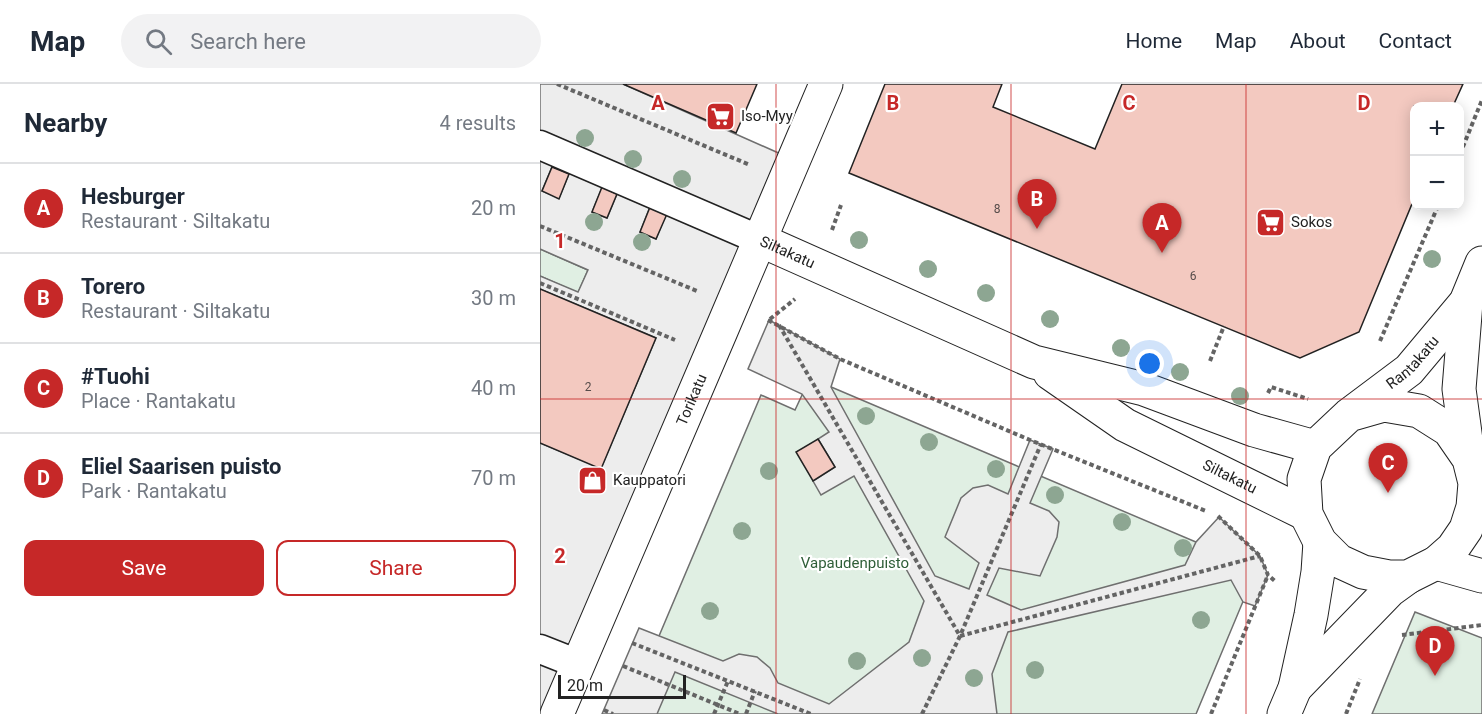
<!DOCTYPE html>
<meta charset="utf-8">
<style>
:root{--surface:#fff;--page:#f2f2f3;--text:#1f2937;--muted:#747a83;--line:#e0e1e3;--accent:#c62828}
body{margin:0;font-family:Roboto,sans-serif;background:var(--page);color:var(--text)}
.controls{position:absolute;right:18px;top:18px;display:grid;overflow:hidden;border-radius:12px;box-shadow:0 3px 15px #0003}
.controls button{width:54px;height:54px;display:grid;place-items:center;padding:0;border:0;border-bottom:2px solid var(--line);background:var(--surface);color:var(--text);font:30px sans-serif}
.scale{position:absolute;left:18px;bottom:15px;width:128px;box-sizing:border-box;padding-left:6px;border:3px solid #222;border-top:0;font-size:16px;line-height:21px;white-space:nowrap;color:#222;-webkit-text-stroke:4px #fff;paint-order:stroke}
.you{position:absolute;left:610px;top:280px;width:21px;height:21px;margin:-15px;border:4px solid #fff;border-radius:50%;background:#1a73e8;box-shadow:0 0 0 9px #1a73e833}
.badge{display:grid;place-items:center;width:39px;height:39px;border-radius:50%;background:var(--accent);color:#fff;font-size:20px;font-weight:700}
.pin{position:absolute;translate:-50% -50px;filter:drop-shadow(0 2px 3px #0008)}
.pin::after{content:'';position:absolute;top:32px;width:21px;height:18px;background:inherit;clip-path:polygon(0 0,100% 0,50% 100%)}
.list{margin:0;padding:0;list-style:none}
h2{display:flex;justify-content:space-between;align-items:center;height:78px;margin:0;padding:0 24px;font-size:26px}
h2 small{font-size:20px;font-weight:400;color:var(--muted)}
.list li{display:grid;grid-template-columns:39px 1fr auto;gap:18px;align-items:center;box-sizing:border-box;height:90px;padding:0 24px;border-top:2px solid var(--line)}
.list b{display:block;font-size:22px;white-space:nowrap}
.list p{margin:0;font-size:20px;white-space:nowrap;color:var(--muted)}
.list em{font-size:20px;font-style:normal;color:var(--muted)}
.actions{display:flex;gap:12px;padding:18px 24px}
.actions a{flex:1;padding:14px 0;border:2px solid var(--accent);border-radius:12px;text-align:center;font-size:21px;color:var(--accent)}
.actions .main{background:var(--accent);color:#fff}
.icon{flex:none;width:33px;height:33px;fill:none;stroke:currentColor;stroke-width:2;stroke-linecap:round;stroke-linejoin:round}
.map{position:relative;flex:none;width:942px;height:630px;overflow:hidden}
header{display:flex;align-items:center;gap:36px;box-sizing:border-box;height:84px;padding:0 30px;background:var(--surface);border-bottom:2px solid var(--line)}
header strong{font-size:28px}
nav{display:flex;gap:33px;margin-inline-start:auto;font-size:21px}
.search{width:420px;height:54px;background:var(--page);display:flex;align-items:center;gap:15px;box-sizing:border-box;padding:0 21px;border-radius:33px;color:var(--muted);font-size:22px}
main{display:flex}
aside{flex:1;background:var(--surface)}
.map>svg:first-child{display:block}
.green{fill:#e0efe3;stroke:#6f6f6f;stroke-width:1.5}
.parking{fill:#ededed;stroke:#6f6f6f;stroke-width:1.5;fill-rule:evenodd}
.building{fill:#f3c9c0;stroke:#222;stroke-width:1.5}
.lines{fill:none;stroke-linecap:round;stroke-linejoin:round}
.pedestrian-casing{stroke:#222;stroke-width:31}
.minor-casing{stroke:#222;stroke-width:35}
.tertiary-casing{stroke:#222;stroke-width:35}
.secondary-casing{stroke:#222;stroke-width:35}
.path{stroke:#646464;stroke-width:4;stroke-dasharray:4.5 3;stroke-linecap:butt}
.pedestrian{stroke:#fff;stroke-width:28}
.minor{stroke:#fff;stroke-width:33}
.tertiary{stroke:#fff;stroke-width:33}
.secondary{stroke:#fff;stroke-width:33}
.tree{fill:#8da692}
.grid{fill:none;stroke:#c62828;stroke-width:1.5;stroke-opacity:0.55}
.labels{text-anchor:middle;stroke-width:4.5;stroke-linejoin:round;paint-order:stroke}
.number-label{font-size:12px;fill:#564c4a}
.poi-label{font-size:15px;fill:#222;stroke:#fff;text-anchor:start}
.street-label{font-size:15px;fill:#222;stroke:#fff}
.park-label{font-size:15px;fill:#2f5e38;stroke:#fff}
.grid-label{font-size:20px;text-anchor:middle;font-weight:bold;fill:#c62828;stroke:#fff;stroke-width:4.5;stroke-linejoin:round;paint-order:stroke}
</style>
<header>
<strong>Map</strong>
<div class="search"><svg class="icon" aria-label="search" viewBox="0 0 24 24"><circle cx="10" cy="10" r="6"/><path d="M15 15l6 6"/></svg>Search here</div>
<nav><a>Home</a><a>Map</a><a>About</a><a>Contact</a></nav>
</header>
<main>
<aside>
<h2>Nearby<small>4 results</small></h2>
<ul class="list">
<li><span class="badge">A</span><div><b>Hesburger</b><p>Restaurant · Siltakatu</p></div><em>20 m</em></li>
<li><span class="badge">B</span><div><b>Torero</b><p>Restaurant · Siltakatu</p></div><em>30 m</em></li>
<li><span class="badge">C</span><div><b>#Tuohi</b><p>Place · Rantakatu</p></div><em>40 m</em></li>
<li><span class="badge">D</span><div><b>Eliel Saarisen puisto</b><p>Park · Rantakatu</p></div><em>70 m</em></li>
</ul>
<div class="actions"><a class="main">Save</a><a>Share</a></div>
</aside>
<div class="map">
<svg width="942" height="630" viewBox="0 0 942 630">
<rect width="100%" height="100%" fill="#fff"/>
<!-- green -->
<g class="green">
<path d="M0,165L48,186L38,209L0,192Z"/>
<path d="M270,294L717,484L656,630H86L221,311L255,326Z"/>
<path d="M875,528L942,554V630H832Z"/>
</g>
<!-- parking -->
<g class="parking">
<path d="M0,0H83L243,71L4,630H0V359L61,384L116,254L0,205V192L38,208L48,186L0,165ZM12,83L29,90L19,114L2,107ZM62,104L77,110L67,134L52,128ZM110,123L126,130L116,155L100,148Z"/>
<path d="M229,236L300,275L291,303L395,492L429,505L439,479L405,453L421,414L433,404L448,401L468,410L490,356L513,365L490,419L509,427L519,438L517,453L500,492L459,484L447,511L481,526L645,481L656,458L679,433L720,472L728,491L715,522L703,518L691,496L468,548L452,590L457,630H238L135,588L117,630H62L99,544L183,577L199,570L217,573L230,584L238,599L289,620L369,558L384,517L314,392L281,411L273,397L295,383L278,355L289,348L262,310L208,285Z"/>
</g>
<!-- building -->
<g class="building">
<path d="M83,0H217L196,49Z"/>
<path d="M345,0H462L453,23L555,65L582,0H923L913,22H874V115L819,248L760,274L309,89Z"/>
<path d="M12,83L29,90L19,115L2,107Z"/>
<path d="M62,103L77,110L67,134L52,128Z"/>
<path d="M110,123L127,130L116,155L100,148Z"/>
<path d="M0,205L116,254L61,385L0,359Z"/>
<path d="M278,355L295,383L273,397L256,368Z"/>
</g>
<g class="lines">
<defs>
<g id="pedestrian">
<path d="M0,61L220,156"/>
<path d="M0,565L38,580"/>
</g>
<g id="minor">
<path id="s1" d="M220,156L494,278L604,305L714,346L775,363"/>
<path id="s2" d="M510,289L585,341L766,430"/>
<path id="s3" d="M17,630L181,247L286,0"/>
</g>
<path id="tertiary" d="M896,479L942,492"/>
<g id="secondary">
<path d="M926,218L919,305L928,371"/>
<path id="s4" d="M809,331L844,321L879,327L909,346L929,375L935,399L933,423L926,445L913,464L896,479L868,493H849L823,488L799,477L780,458L766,430L764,395L775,363L809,331L869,286L926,218L942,179"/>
<path d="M755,604L850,506L868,493"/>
<path d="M744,630L755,604L771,531L778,488L780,458"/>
</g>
</defs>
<!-- pedestrian casing -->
<use href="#pedestrian" class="pedestrian-casing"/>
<!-- minor casing -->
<use href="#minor" class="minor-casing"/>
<!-- tertiary casing -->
<use href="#tertiary" class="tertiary-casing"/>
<!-- secondary casing -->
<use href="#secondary" class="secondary-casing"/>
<!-- path -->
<g class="path">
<path d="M17,0L210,81"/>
<path d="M920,70L942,16"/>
<path d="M0,142L157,207"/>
<path d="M292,146L301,121"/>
<path d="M0,199L135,256"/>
<path d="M230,235L255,215"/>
<path d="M228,236L300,275L490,356L666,427"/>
<path d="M239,241L420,552L720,472"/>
<path d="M840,257L898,122"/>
<path d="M670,277L684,242"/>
<path d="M728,309L731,303L768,315"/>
<path d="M678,432L720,472L728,491L736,498"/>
<path d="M862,551L942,541"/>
<path d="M92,559L271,630"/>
<path d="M83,582L200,630"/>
<path d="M64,626L73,630"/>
<path d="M174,630L188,597"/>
<path d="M206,630L215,607"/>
<path d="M382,630L420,552L501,360"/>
<path d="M671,630L728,491"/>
<path d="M806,630L820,595"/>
</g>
<!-- pedestrian -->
<use href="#pedestrian" class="pedestrian"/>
<!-- minor -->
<use href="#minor" class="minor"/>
<!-- tertiary -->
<use href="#tertiary" class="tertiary"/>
<!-- secondary -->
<use href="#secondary" class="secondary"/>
</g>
<!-- trees -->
<g class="tree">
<circle cx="45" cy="54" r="9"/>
<circle cx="93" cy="75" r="9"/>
<circle cx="142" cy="95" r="9"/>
<circle cx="54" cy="138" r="9"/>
<circle cx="319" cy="156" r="9"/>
<circle cx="102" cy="158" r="9"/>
<circle cx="892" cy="175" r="9"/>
<circle cx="388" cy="185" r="9"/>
<circle cx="446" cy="209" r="9"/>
<circle cx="510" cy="235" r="9"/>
<circle cx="581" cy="264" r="9"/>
<circle cx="640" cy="288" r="9"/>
<circle cx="700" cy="312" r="9"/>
<circle cx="326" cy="332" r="9"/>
<circle cx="389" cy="358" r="9"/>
<circle cx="456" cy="385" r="9"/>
<circle cx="229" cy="387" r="9"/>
<circle cx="515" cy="411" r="9"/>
<circle cx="582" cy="438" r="9"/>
<circle cx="202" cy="447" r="9"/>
<circle cx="643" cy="464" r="9"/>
<circle cx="170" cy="527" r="9"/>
<circle cx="661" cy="536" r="9"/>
<circle cx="382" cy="574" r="9"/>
<circle cx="317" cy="577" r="9"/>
<circle cx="495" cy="586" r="9"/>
<circle cx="434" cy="594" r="9"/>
</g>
<!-- grid -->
<path class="grid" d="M236,0V630M471,0V630M706,0V630M0,315H942"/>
<!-- icons -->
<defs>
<symbol id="supermarket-square" viewBox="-11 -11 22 22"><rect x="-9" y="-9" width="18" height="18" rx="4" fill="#c62828" stroke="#fff"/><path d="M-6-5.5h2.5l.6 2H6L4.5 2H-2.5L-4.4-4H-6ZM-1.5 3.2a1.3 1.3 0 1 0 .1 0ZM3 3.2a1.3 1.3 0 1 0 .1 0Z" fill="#fff"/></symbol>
<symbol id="shop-square" viewBox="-11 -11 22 22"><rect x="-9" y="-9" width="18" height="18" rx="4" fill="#c62828" stroke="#fff"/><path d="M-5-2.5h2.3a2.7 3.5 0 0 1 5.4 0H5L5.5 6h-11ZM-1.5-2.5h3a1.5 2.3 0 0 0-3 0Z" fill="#fff"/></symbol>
</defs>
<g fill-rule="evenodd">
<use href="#supermarket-square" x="164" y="16" width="33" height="33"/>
<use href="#supermarket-square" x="714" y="122" width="33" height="33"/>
<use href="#shop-square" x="36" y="380" width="33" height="33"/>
</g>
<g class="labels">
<!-- number labels -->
<g class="number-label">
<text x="457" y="129">8</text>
<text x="653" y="196">6</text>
<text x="48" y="307">2</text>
</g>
<!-- poi labels -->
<g class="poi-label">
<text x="201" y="37">Iso-Myy</text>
<text x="751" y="143">Sokos</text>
<text x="73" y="401">Kauppatori</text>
</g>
<!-- street labels -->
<g class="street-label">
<text dy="5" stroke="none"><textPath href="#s1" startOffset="30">Siltakatu</textPath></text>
<text dy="5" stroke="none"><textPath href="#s4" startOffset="620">Rantakatu</textPath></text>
<text dy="5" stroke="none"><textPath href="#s3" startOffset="342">Torikatu</textPath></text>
<text dy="5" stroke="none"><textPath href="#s2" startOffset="208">Siltakatu</textPath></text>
</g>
<!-- park labels -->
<g class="park-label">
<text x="315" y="484">Vapaudenpuisto</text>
</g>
</g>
<g class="grid-label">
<text x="118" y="26">A</text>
<text x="353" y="26">B</text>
<text x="589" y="26">C</text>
<text x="824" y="26">D</text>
<text x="20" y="164">1</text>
<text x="20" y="479">2</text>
</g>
</svg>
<div class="controls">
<button>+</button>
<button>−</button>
</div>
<div class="scale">20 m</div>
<div class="you"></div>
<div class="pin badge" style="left:622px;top:169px">A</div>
<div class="pin badge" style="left:497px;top:145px">B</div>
<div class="pin badge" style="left:848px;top:409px">C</div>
<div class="pin badge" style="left:895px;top:592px">D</div>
</div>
</main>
